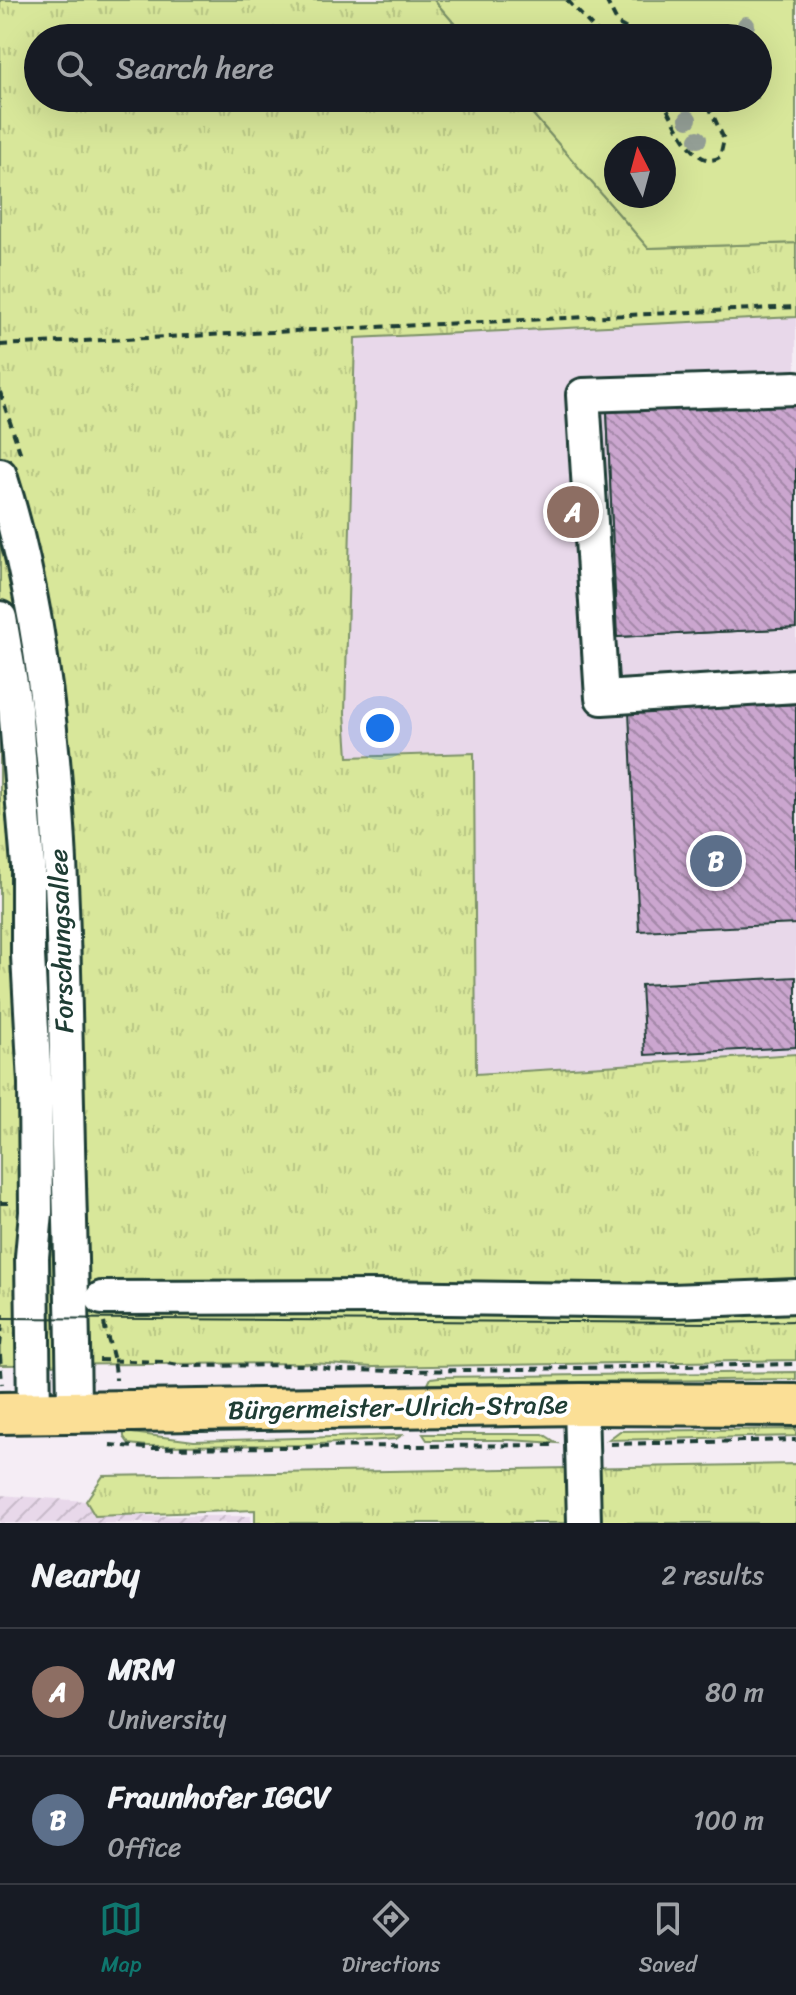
<!DOCTYPE html>
<meta charset="utf-8">
<style>
:root{--surface:#171b24;--page:#20242c;--text:#f1f3f6;--muted:#9ea1a6;--line:#363941;--accent:#0f766e}
body{margin:0;font-family:Sriracha,sans-serif;background:var(--page);color:var(--text)}
.compass{position:absolute;left:604px;top:136px;width:72px;height:72px;border-radius:50%;background:var(--surface);box-shadow:0 8px 32px #0002;rotate:354deg}
.you{position:absolute;left:380px;top:728px;width:28px;height:28px;margin:-20px;border:6px solid #fff;border-radius:50%;background:#1a73e8;box-shadow:0 0 0 12px #1a73e833}
.badge{display:grid;place-items:center;width:52px;height:52px;border-radius:50%;background:var(--accent);color:#fff;font-size:26px;font-weight:700}
.pin{position:absolute;translate:-50% -50%;border:4px solid #fff;box-shadow:0 2px 8px #0006}
.list{margin:0;padding:0;list-style:none}
h2{display:flex;justify-content:space-between;align-items:center;height:104px;margin:0;padding:0 32px;font-size:34px}
h2 small{font-size:26px;font-weight:400;color:var(--muted)}
.list li{display:grid;grid-template-columns:52px 1fr auto;gap:24px;align-items:center;box-sizing:border-box;height:128px;padding:0 32px;border-top:2px solid var(--line)}
.list b{display:block;font-size:30px;white-space:nowrap}
.list p{margin:0;font-size:26px;white-space:nowrap;color:var(--muted)}
.list em{font-size:26px;font-style:normal;color:var(--muted)}
.icon{flex:none;width:44px;height:44px;fill:none;stroke:currentColor;stroke-width:2;stroke-linecap:round;stroke-linejoin:round}
.map{position:relative;flex:none;width:796px;height:1523px;overflow:hidden}
.search{position:absolute;background:var(--surface);box-shadow:0 8px 32px #0002;left:24px;right:24px;top:24px;height:88px;display:flex;align-items:center;gap:20px;box-sizing:border-box;padding:0 28px;border-radius:44px;color:var(--muted);font-size:30px}
.sheet{height:360px;background:var(--surface)}
nav{display:flex;justify-content:space-around;align-items:center;box-sizing:border-box;height:112px;border-top:2px solid var(--line);background:var(--surface);font-size:22px;color:var(--muted)}
nav a{display:grid;justify-items:center;gap:4px}
nav .on{color:var(--accent)}
.map>svg:first-child{display:block}
.built{fill:#e8d8ea}
.industrial{fill:url(#industrial-furrows)}
.grass{fill:url(#grass-tufts);stroke:#7c9267;stroke-width:2}
.park{fill:#d8e79a;stroke:#7c9267;stroke-width:2;fill-rule:evenodd}
.building{fill:url(#building-back-hatch);stroke:#1f3d34;stroke-width:2;fill-rule:evenodd}
.lines{fill:none;stroke-linecap:round;stroke-linejoin:round}
.minor-casing{stroke:#1f3d34;stroke-width:38}
.major-casing{stroke:#1f3d34;stroke-width:46}
.path{stroke:#1f3d34;stroke-width:4;stroke-dasharray:8 6;stroke-linecap:butt}
.minor{stroke:#fff;stroke-width:32}
.major{stroke:#fbdf96;stroke-width:40}
.tram{stroke:#1f3d34;stroke-width:2}
.tree{fill:#949f96}
.labels{text-anchor:middle;stroke-width:8;stroke-linejoin:round;paint-order:stroke}
.street-label{font-size:26px;fill:#1f3d34;stroke:#fff}
</style>
<div class="map">
<svg width="796" height="1523" viewBox="0 0 796 1523">
<defs>
<pattern id="industrial-furrows" width="10" height="10" patternUnits="userSpaceOnUse" patternTransform="scale(2)"><rect width="10" height="10" fill="#e8d8ea"/><path d="M-1 1l2-2M0 10L10 0M9 11l2-2" fill="none" stroke="#c7bac9"/></pattern>
<pattern id="grass-tufts" width="24" height="20" patternUnits="userSpaceOnUse" patternTransform="scale(2)"><rect width="24" height="20" fill="#d8e79a"/><path d="M3 7l-1-3M5 7V3M7 7l1-3M15 17l-1-3M17 17v-4M19 17l1-3" fill="none" stroke="#b9c785"/></pattern>
<pattern id="building-back-hatch" width="6" height="6" patternUnits="userSpaceOnUse" patternTransform="scale(2)"><rect width="6" height="6" fill="#cba6cf"/><path d="M-1 5l2 2M0 0l6 6M5-1l2 2" fill="none" stroke="#a488a9"/></pattern>
</defs>
<rect width="100%" height="100%" fill="#f5edf5"/>
<filter id="ink" filterUnits="userSpaceOnUse"><feTurbulence type="fractalNoise" baseFrequency=".0125" numOctaves="2"/><feDisplacementMap in="SourceGraphic" scale="16" xChannelSelector="R" yChannelSelector="G"/><feConvolveMatrix kernelMatrix="1 2 1 2 8 2 1 2 1" color-interpolation-filters="sRGB"/></filter>
<g filter="url(#ink)">
<!-- built -->
<path class="built" d="M796,317V1054L476,1075L474,753L348,757L345,713L355,338Z"/>
<!-- industrial -->
<path class="industrial" d="M0,1495L86,1501L96,1516H251V1523H0Z"/>
<!-- grass -->
<g class="grass">
<path d="M0,0H434L467,38H38V98H519L648,248L796,243V317L355,338L345,713L348,757L474,753L476,1074L796,1054V1360L373,1367L312,1363L0,1365Z"/>
<path d="M796,1372V1379L428,1384L431,1378L439,1377Z"/>
<path d="M796,1429V1436L608,1440L620,1431Z"/>
<path d="M124,1432L194,1441L402,1435L396,1439L305,1445L147,1446L129,1444L124,1437Z"/>
<path d="M423,1434H543L557,1443L510,1440H427Z"/>
<path d="M796,1464V1523H255V1510L95,1516L86,1501L103,1476Z"/>
</g>
<!-- park -->
<path class="park" d="M434,0H796V243L648,248L519,98H758V38H467ZM664,148V196H616V148Z"/>
<!-- building -->
<g class="building">
<path d="M796,402V521V516L736,519L738,563L796,560V628L617,637L607,410ZM690,462L691,490L653,492L652,463ZM693,553L695,593L642,596L640,556Z"/>
<path d="M796,402V628L617,637L607,410Z"/>
<path d="M796,704V924L639,931L629,712Z"/>
<path d="M796,977V1047L645,1055L641,985Z"/>
</g>
<g class="lines">
<defs>
<g id="minor">
<path d="M796,388L583,395L602,698L796,686"/>
<path d="M0,475C58,657 62,866 66,1056C68,1175 73,1294 74,1413"/>
<path d="M0,618L15,707L28,865V956L35,1083L36,1212L32,1257L34,1413"/>
<path d="M102,1298L374,1297L672,1301L796,1296"/>
<path d="M581,1404L584,1523"/>
</g>
<path id="major" d="M0,1413L581,1404L796,1405"/>
</defs>
<!-- minor casing -->
<use href="#minor" class="minor-casing"/>
<!-- major casing -->
<use href="#major" class="major-casing"/>
<!-- path -->
<g class="path">
<path d="M567,0L603,38"/>
<path d="M606,0L618,24L643,38"/>
<path d="M660,98C674,115 693,173 720,157L724,139L705,98"/>
<path d="M0,345L796,307"/>
<path d="M0,392L22,458"/>
<path d="M0,1203H11"/>
<path d="M104,1323C108,1343 116,1359 116,1380"/>
<path d="M0,1346L3,1314"/>
<path d="M0,1355L2,1384"/>
<path d="M99,1360L163,1362L183,1366L302,1365L341,1370L411,1371L796,1364"/>
<path d="M610,1444L796,1440"/>
<path d="M110,1445L147,1448L557,1445"/>
</g>
<!-- minor -->
<use href="#minor" class="minor"/>
<!-- major -->
<use href="#major" class="major"/>
<!-- tram -->
<path class="tram" d="M0,1318L714,1323L796,1321"/>
</g>
<!-- trees -->
<g class="tree">
<circle cx="746" cy="25" r="9"/>
<circle cx="688" cy="119" r="9"/>
<circle cx="698" cy="139" r="9"/>
</g>
</g>
<g class="labels">
<!-- street labels -->
<g class="street-label">
<text transform="translate(61 941) rotate(-92)" y="9">Forschungsallee</text>
<text transform="translate(398 1407) rotate(-1)" y="9">Bürgermeister-Ulrich-Straße</text>
</g>
</g>
</svg>
<svg class="compass" viewBox="-18 -18 36 36"><path d="M0-13l5 13h-10z" fill="#e53935"/><path d="M0 13l5-13h-10z" fill="#9ea1a6"/></svg>
<div class="you"></div>
<div class="pin badge" style="left:573px;top:512px;background:#8d6e63">A</div>
<div class="pin badge" style="left:716px;top:861px;background:#5c6f8a">B</div>
<div class="search"><svg class="icon" aria-label="search" viewBox="0 0 24 24"><circle cx="10" cy="10" r="6"/><path d="M15 15l6 6"/></svg>Search here</div>
</div>
<section class="sheet">
<h2>Nearby<small>2 results</small></h2>
<ul class="list">
<li><span class="badge" style="background:#8d6e63">A</span><div><b>MRM</b><p>University</p></div><em>80 m</em></li>
<li><span class="badge" style="background:#5c6f8a">B</span><div><b>Fraunhofer IGCV</b><p>Office</p></div><em>100 m</em></li>
</ul>
</section>
<nav>
<a class="on"><svg class="icon" aria-label="map" viewBox="0 0 24 24"><path d="M3 6l6-2 6 2 6-2v14l-6 2-6-2-6 2zM9 4v14M15 6v14"/></svg>Map</a>
<a><svg class="icon" aria-label="directions" viewBox="0 0 24 24"><path d="M12 3l9 9-9 9-9-9zM9 14v-3h6M13 9l2 2-2 2"/></svg>Directions</a>
<a><svg class="icon" aria-label="saved" viewBox="0 0 24 24"><path d="M7 4h10v16l-5-4-5 4z"/></svg>Saved</a>
</nav>
